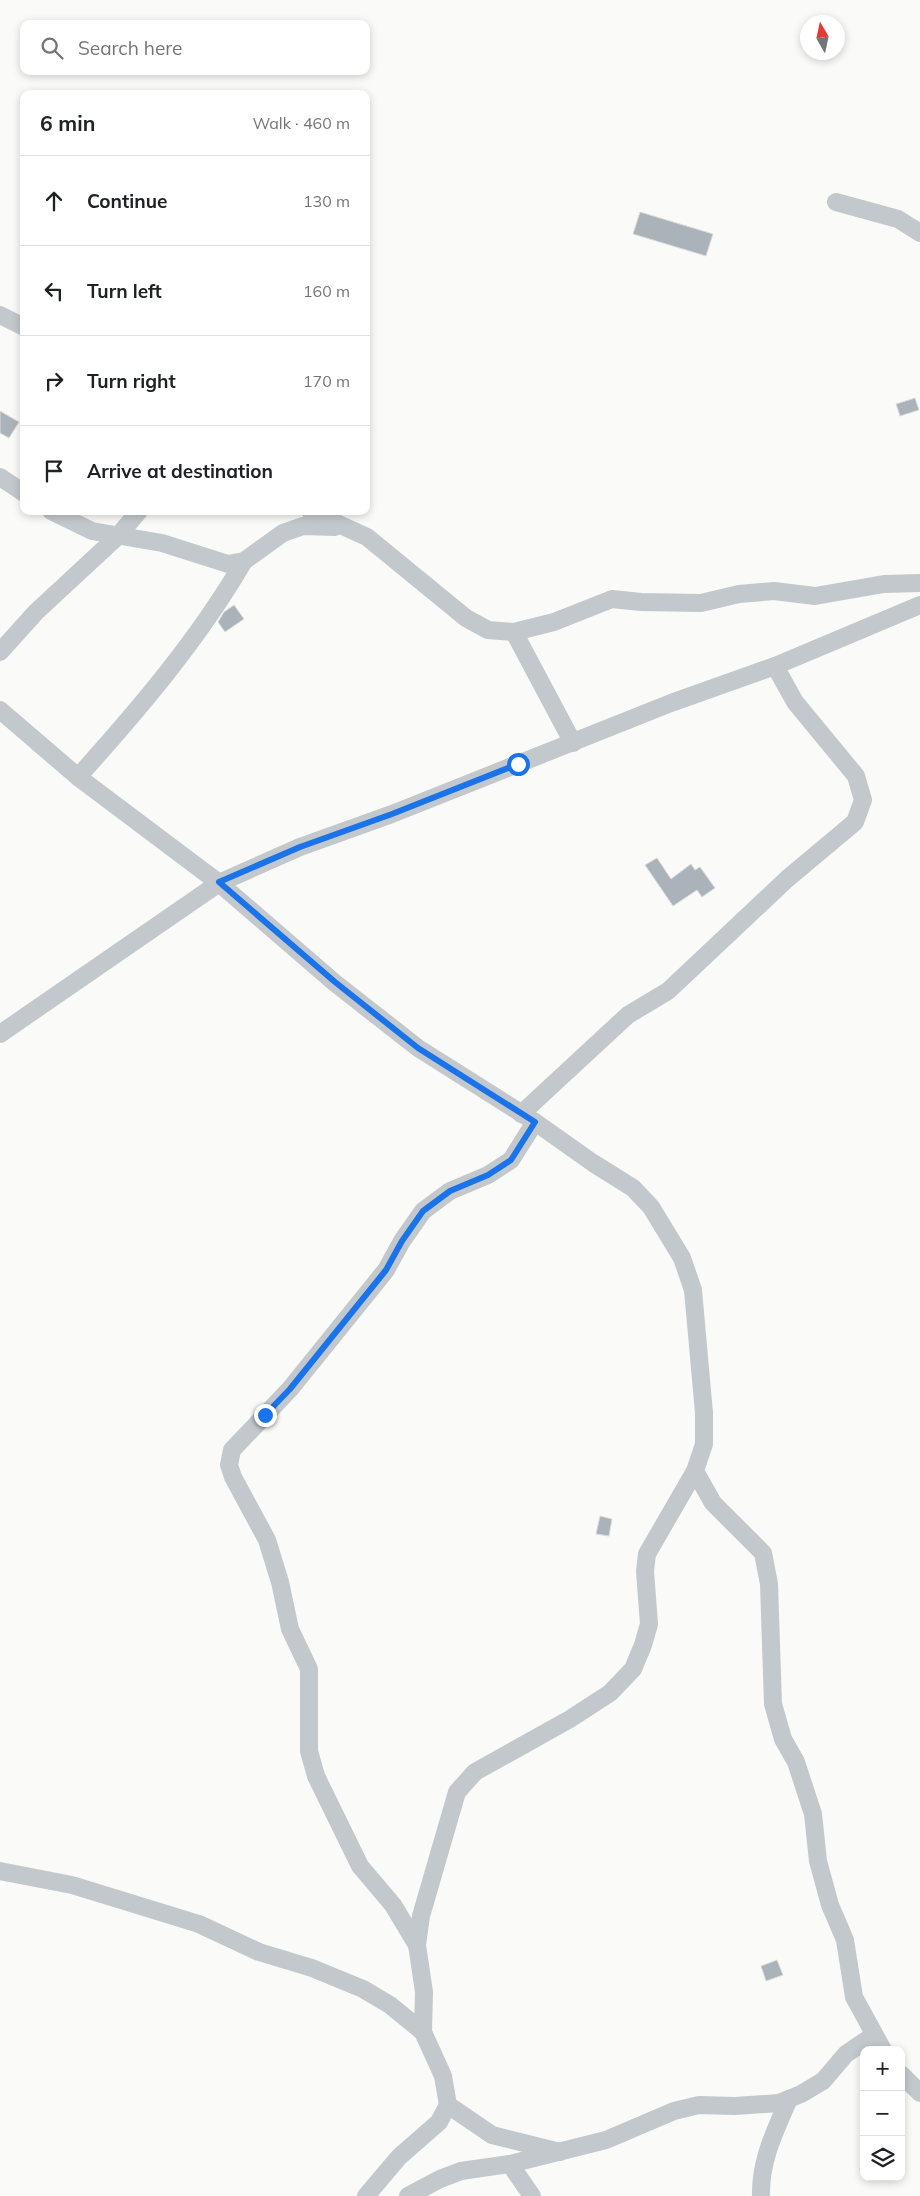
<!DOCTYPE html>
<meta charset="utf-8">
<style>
:root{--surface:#fff;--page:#f6f6f6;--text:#202124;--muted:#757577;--line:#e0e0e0}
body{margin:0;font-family:Mulish,sans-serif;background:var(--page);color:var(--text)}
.controls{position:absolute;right:15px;bottom:15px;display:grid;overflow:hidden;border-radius:10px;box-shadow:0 2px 8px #0003}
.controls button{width:45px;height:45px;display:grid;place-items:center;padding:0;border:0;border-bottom:1px solid var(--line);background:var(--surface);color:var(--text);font:25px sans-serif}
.compass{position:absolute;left:800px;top:15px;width:45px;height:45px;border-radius:50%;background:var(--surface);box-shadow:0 2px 8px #0003;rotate:351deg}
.stop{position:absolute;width:15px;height:15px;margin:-11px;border:4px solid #1a73e8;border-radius:50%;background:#fff}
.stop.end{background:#1a73e8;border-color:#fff;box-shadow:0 1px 5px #0008}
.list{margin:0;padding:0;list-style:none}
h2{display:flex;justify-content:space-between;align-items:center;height:65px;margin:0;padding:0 20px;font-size:21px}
h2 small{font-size:16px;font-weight:400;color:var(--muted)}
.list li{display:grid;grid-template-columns:32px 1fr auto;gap:15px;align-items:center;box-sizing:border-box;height:90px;padding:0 20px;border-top:1px solid var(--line)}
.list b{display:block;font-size:19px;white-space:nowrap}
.list em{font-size:16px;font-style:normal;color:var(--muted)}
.icon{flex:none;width:28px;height:28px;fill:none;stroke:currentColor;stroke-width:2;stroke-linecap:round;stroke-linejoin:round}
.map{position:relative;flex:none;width:920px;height:2196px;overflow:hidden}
.search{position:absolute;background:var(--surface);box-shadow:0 2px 8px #0003;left:20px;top:20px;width:350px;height:55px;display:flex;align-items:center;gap:12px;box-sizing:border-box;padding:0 18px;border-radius:10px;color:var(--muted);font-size:19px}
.panel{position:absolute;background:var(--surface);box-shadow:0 2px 8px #0003;left:20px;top:90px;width:350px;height:425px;border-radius:10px}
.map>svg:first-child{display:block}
.building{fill:#aab3b9;stroke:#dcdcda}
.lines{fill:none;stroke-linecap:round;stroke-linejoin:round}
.minor{stroke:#c3c8cc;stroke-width:18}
.route{stroke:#1a73e8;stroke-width:6}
</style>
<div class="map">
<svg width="920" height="2196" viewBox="0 0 920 2196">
<rect width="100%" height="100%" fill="#fafaf8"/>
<!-- building -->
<g class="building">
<path d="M640,212L713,234L706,256L633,234Z"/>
<path d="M915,398L919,410L900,416L896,404Z"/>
<path d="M0,411L19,422L9,438L0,433Z"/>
<path d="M234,605L244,619L225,632L218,622L224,612Z"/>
<path d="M657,858L671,879L691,864L695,870L700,867L715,888L702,897L697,890L673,906L645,865Z"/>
<path d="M600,1516L612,1519L609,1536L596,1534Z"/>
<path d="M777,1960L783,1975L766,1981L761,1966Z"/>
</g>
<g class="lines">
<!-- minor -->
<g class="minor">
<path d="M836,202L898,219L920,233"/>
<path d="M0,315L24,327"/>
<path d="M0,477L24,493"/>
<path d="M51,511L92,531L162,543L228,564L244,561L283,533L303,526L335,527"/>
<path d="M310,511L367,537L466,618L488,630L514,632L554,622L612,599L641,602L701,603L739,594L774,591L815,596L884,584L920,583"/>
<path d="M514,632L573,743"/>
<path d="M0,652L36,612L118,536L139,511"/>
<path d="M0,710L78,777L219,883L335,983L418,1048L535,1122L593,1163L633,1188L651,1207L682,1258L693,1290L704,1413V1444L695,1471L647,1554L645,1571L649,1624L643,1645L633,1669L610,1693L570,1719L475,1772L457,1792L421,1916L417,1945L424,1992L423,2032L443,2076L448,2105L492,2135L560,2152"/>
<path d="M78,777C139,709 198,640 244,561"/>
<path d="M0,1034L219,883L300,847L392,814L671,703L775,666L920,605"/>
<path d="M521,1114L628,1015L668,991L787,879L855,822L863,800L856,776L795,702L775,666"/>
<path d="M695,1471L713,1503L763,1553L769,1584L773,1704L783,1739L796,1762L813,1814L818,1861L830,1905L845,1940L854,1997L883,2050"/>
<path d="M0,1871L72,1885L199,1924L259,1952L312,1968L363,1989L390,2005L423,2032"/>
<path d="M417,1945L393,1905L360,1866L316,1776L309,1751V1669L290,1629L280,1582L267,1540L233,1477L229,1465L232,1450L290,1389L386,1270L402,1241L423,1211L450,1191L488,1175L511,1160L535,1122"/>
<path d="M901,2074L920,2093"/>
<path d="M510,2164L532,2196"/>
<path d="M366,2196L399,2157L439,2122L448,2105"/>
<path d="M408,2196L440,2179L461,2171L510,2164L606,2140L674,2111L699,2105L735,2106L779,2103L801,2094L823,2081L846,2054L874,2035"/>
<path d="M761,2196C760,2161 775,2131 789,2099"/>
</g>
</g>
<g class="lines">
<!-- route -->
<path class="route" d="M265,1415L290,1389L386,1270L402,1241L423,1211L450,1191L488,1175L511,1160L535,1122L418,1048L335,982L219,882L300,847L392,814L518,764"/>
</g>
</svg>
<div class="controls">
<button>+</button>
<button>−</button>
<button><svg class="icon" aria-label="layers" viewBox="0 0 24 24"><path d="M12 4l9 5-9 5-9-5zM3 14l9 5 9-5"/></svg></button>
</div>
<svg class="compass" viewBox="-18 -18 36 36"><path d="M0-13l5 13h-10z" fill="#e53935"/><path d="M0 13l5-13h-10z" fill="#757577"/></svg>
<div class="stop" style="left:518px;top:764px"></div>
<div class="stop end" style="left:265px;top:1415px"></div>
<div class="search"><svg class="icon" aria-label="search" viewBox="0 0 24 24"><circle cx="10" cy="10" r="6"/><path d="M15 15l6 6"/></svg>Search here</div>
<section class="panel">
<h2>6 min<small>Walk · 460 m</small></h2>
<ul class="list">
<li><svg class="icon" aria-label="ahead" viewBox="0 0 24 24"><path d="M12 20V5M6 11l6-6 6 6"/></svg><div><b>Continue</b></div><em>130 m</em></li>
<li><svg class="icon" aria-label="left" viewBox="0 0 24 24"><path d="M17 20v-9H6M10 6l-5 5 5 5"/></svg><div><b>Turn left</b></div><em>160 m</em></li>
<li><svg class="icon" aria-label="right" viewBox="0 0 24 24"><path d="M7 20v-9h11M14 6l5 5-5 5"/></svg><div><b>Turn right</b></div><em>170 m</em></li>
<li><svg class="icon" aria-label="arrive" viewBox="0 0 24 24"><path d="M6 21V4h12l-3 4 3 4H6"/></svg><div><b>Arrive at destination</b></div></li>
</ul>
</section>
</div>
